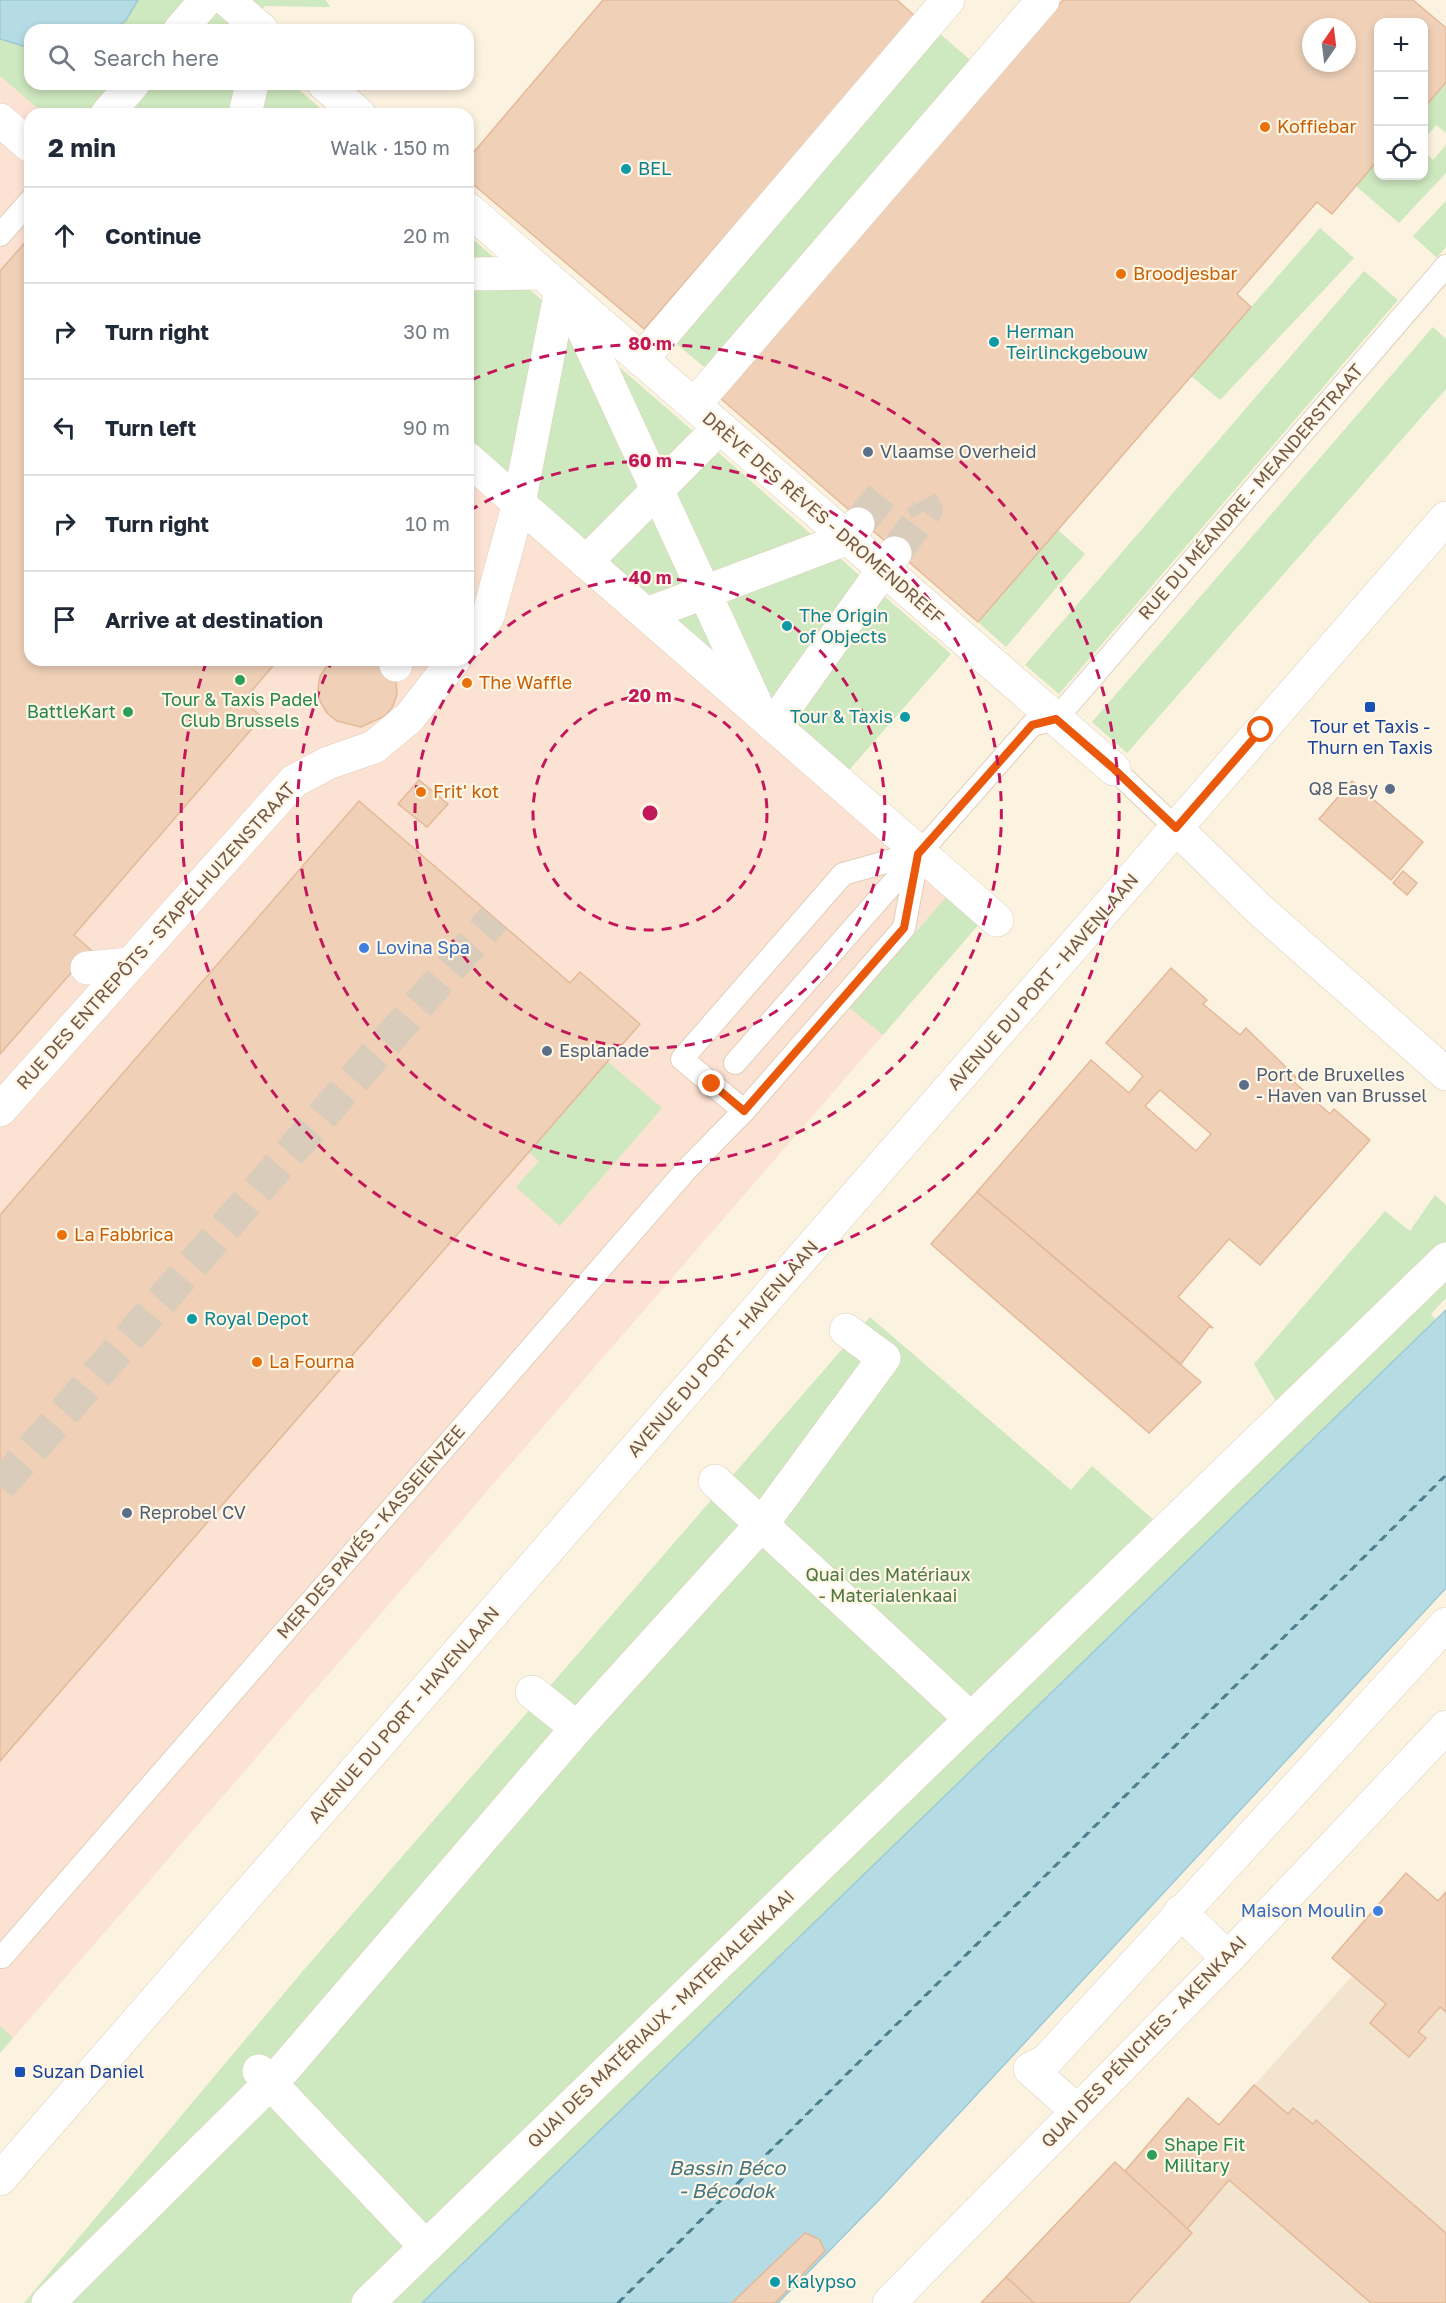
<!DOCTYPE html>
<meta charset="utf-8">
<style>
:root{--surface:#fff;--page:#f2f2f3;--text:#1f2937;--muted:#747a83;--line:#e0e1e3}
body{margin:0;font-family:"Golos Text",sans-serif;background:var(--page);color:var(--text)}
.controls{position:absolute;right:18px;top:18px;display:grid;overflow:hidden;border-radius:12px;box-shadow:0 3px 9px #0003}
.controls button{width:54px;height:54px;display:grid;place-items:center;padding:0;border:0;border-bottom:2px solid var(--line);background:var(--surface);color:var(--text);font:30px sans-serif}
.compass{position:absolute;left:1302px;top:18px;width:54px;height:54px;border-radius:50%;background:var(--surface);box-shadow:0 3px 9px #0003;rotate:14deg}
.stop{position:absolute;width:18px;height:18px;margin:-14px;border:4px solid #ea580c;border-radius:50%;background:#fff}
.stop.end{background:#ea580c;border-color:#fff;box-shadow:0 2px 6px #0008}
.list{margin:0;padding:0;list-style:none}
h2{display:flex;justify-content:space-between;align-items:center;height:78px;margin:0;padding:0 24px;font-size:26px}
h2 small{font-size:20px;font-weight:400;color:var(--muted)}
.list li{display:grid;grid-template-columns:39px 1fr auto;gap:18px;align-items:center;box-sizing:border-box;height:96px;padding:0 24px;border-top:2px solid var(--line)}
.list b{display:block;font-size:22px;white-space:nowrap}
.list em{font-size:20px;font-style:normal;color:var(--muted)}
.icon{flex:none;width:33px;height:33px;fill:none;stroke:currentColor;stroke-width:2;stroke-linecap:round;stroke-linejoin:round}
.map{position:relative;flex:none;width:1446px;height:2303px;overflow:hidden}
.search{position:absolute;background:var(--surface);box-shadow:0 3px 9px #0003;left:24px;top:24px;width:450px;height:66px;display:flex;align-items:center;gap:15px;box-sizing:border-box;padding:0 21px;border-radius:18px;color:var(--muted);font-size:22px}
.panel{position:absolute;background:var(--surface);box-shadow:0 3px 9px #0003;left:24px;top:108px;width:450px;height:558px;border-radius:18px}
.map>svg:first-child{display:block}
.residential{fill:#f3e4cf}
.commercial{fill:#fce2d3}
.green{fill:#cee8bf}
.water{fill:#b5dbe4;stroke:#9ccad6;stroke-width:1.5}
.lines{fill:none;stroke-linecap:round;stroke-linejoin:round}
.ferry{stroke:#427785;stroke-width:1.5;stroke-dasharray:8 6;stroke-linecap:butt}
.building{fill:#f0d1b8;stroke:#e3b999;stroke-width:1.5;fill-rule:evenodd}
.pedestrian-tunnel{stroke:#daccba;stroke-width:33;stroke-dasharray:33 16;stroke-linecap:butt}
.service-casing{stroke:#dfcfbc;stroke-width:24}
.pedestrian-casing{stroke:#dfcfbc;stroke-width:34}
.minor-casing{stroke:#dfcfbc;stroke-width:34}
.tertiary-casing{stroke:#dfcfbc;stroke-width:34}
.service{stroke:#fff;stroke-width:22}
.pedestrian{stroke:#fff;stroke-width:33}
.minor{stroke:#fff;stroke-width:33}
.tertiary{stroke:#fff;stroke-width:33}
.route{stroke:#ea580c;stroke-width:8}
.ring{fill:none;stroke:#c2185b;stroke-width:3;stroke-dasharray:10 8}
.food-dot{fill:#e8710a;stroke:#fff6e6;stroke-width:2}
.culture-dot{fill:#0f9aa8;stroke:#fff6e6;stroke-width:2}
.service-dot{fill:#5c6f8a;stroke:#fff6e6;stroke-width:2}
.leisure-dot{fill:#2e9e5b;stroke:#fff6e6;stroke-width:2}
.transit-dot{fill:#1a4fb4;stroke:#fff6e6;stroke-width:2}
.shop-dot{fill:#3f7fe0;stroke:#fff6e6;stroke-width:2}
.labels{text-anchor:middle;stroke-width:4.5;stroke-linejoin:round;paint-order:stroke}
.food-label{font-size:18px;fill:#c56008;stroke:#fff6e6;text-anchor:start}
.culture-label{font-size:18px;fill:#0d838f;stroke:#fff6e6;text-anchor:start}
.service-label{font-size:18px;fill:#4e5e75;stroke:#fff6e6;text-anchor:start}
.street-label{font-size:18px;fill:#725948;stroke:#fff6e6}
.leisure-label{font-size:18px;fill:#27864d;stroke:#fff6e6}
.transit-label{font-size:18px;fill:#164399;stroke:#fff6e6}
.shop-label{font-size:18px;fill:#366cbe;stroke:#fff6e6;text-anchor:start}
.park-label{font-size:18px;fill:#4e7841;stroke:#fff6e6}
.water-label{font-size:20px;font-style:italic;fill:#427785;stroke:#fff6e6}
.centre{fill:#c2185b;stroke:#fff6e6;stroke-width:3}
.ring-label{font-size:18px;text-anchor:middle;font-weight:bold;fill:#c2185b;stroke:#fff6e6;stroke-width:4.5;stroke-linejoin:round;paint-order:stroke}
</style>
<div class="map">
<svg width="1446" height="2303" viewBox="0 0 1446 2303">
<rect width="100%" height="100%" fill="#fcf2e0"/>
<!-- residential -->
<path class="residential" d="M1406,1873L1438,1900L1446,1892V2303H981L1115,2162L1125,2171L1219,2125L1352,1976L1332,1958Z"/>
<!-- commercial -->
<path class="commercial" d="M0,76L44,114H30V660H468V481L979,924L0,2053Z"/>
<!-- green -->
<g class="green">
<path d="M0,0H326L330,7L265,6L244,30H30V84H246L239,114H44L0,76Z"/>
<path d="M938,32L976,65L710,372L672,340Z"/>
<path d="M1446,83V133L1436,125L1424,140V109Z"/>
<path d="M257,84H292L327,114H251Z"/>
<path d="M1446,145V173L1399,223L1356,186L1378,161V176H1424V152L1433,160Z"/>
<path d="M1446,201V247L1437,258L1413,236Z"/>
<path d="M1320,228L1354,258L1220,400L1191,376Z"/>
<path d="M468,235L506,268L468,269Z"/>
<path d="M1364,271L1398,300L1059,694L1025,665Z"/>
<path d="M468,280H519L552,309L516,482L468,440Z"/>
<path d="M562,318L649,491L592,549L527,493Z"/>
<path d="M1433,327L1446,339V389L1127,753L1092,722Z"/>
<path d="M596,347L701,438L658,482Z"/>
<path d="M711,446L821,543L707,585L665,493Z"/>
<path d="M655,502L696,590L657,604L601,556Z"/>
<path d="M1058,530L1085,554L1006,647L978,622Z"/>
<path d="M832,551L868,583L778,709L757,691L712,598Z"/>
<path d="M877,590L951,654L849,770L787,717Z"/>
<path d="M702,601L735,672L667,613Z"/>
<path d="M947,896L979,924L883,1035L850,1008Z"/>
<path d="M608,1062L662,1108L560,1226L516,1187L539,1161L529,1152Z"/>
<path d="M1435,1195L1446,1205V1298L1431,1314L1436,1320L422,2303H24L302,1972L870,1317L1071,1490L1092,1466L1155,1521L1277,1403L1254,1364L1385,1211L1410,1231Z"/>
<path d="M0,2026L13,2038L0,2053Z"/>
</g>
<!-- water -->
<g class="water">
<path d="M0,0H138L126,20L115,30H30V48L0,39Z"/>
<path d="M1446,1310V1588L878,2201L778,2303H422Z"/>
</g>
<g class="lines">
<!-- ferry -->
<g class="ferry">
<path d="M617,2303L1446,1474"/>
<path d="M619,2303L1446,1476"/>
</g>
</g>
<!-- building -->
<g class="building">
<path d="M603,0H897L916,17L644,329L468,180V159Z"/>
<path d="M1063,0H1413L1446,28V82L1424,108V22H1378V160L1332,214L1317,202L1237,294L1251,307L978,622L719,397ZM1311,27H1347V63H1311Z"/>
<path d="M30,237V660H278L243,701L262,717L74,935L91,950L0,1054V271Z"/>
<path d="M331,660H385L396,681L397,694L393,706L385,716L361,727L337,721L327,713L320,701L318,689L320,676Z"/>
<path d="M419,780L448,804L427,827L398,804Z"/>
<path d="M1352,781L1423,842L1391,880L1319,819Z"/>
<path d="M359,801L570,983L580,972L640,1024L0,1761V1215Z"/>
<path d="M1403,871L1417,883L1407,895L1393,883Z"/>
<path d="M1171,968L1207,1000L1203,1004L1240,1035L1246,1028L1296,1077L1293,1081L1330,1114L1334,1109L1370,1140L1260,1265L1229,1239L1178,1297L1213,1328L1209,1327L1181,1364L977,1192L1091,1060L1129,1093L1143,1076L1106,1043ZM1160,1090L1211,1134L1196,1151L1145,1106Z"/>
<path d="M977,1192L1201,1382L1149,1433L931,1244Z"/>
<path d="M1406,1873L1438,1901L1446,1892V2012L1440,2007L1418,2032L1426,2038L1409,2057L1370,2023L1386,2004L1332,1958Z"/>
<path d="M1254,2085L1288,2114L1293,2108L1313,2124L1316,2120L1446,2233V2303H1371L1229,2180L1187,2229L1125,2171L1188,2098L1219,2125Z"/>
<path d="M1115,2162L1192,2233L1128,2303H1034L1006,2277Z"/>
<path d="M805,2233L819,2239L825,2251L775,2303H732Z"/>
<path d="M1006,2277L1034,2303H981Z"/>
</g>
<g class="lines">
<!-- pedestrian-tunnel -->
<g class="pedestrian-tunnel">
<path d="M861,521L883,494"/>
<path d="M896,552L926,510L921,501"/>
<path d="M0,1486L494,918"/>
</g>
<defs>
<g id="service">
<path d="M0,235L30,201"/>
<path d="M1114,769L1176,828"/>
<path d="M735,1063L1032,725L1056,719L1446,266"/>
<path d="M744,1111L682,1059L843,874L918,853"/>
<path d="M0,1956L2,1957L686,1170L744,1111L904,928L918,853"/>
</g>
<g id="pedestrian">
<path d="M227,0L262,30"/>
<path d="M180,30L206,0"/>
<path d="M324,84L359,114"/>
<path d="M107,114L133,84"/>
<path d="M245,114L252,84"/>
<path d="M0,120L30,146"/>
<path d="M468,209L1114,769"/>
<path d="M468,274L542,273"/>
<path d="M572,305L755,702"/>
<path d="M641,360L948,0"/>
<path d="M694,405L1043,0"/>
<path d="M468,459L997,920"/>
<path d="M586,562L719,428"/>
<path d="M647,614L848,538L858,524"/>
<path d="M468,642L488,616L519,503L561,290"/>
<path d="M396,665V660"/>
<path d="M773,725L895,553"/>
<path d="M87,968L130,964"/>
<path d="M0,1110L294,781L328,763L374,747L410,717L454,660"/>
<path d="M715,1481L971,1719"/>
<path d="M532,1692L577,1728"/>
<path d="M1180,1912L1228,1958"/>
<path d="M259,2071L426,2247"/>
<path d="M1077,2111L1030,2069L1046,2061L1446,1624"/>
<path d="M48,2303L285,2068L577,1728L762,1524L884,1358L846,1330"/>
<path d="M368,2303L1446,1259"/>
</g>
<path id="minor" d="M889,2303L1228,1958L1446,1727"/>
<g id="tertiary">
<path d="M1176,828L1259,909L1446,1074"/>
<path d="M0,2179L1446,518"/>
</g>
</defs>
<!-- service casing -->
<use href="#service" class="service-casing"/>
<!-- pedestrian casing -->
<use href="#pedestrian" class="pedestrian-casing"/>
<!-- minor casing -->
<use href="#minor" class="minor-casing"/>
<!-- tertiary casing -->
<use href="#tertiary" class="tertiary-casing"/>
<!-- service -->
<use href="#service" class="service"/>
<!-- pedestrian -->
<use href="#pedestrian" class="pedestrian"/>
<!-- minor -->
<use href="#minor" class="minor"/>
<!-- tertiary -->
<use href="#tertiary" class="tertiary"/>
</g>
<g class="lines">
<!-- route -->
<path class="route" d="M712,1084L744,1111L904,928L918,854L1032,725L1056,719L1114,769L1176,828L1261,730"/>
</g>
<!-- distance rings -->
<g class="ring">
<circle cx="650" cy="813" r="117"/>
<circle cx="650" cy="813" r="235"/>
<path d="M469 511A352 352 0 1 1 332 661"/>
<path d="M471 380A469 469 0 1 1 207 660"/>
</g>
<!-- markers -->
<g class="food-dot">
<circle cx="1265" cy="127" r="6"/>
<circle cx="1121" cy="274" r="6"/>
<circle cx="467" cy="683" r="6"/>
<circle cx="421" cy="792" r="6"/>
<circle cx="62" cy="1235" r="6"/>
<circle cx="257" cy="1362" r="6"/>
</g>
<g class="culture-dot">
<circle cx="626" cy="169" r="6"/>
<circle cx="994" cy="342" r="6"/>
<circle cx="787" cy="626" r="6"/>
<circle cx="905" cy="717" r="6"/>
<circle cx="192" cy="1319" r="6"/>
<circle cx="775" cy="2282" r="6"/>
</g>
<g class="service-dot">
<circle cx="868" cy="452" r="6"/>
<circle cx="1390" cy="789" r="6"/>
<circle cx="547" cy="1051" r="6"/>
<circle cx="1244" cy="1085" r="6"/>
<circle cx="127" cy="1513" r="6"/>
</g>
<g class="leisure-dot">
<circle cx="240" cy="680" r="6"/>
<circle cx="128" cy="712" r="6"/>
<circle cx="1152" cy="2155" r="6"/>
</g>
<g class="transit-dot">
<rect x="1364" y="701" width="12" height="12" rx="3"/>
<rect x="14" y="2066" width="12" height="12" rx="3"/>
</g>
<g class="shop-dot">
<circle cx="364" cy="948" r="6"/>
<circle cx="1378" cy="1911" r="6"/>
</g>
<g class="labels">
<!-- food labels -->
<g class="food-label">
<text x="1277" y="133">Koffiebar</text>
<text x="1133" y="280">Broodjesbar</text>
<text x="479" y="689">The Waffle</text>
<text x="433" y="798">Frit' kot</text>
<text x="74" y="1241">La Fabbrica</text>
<text x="269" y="1368">La Fourna</text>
</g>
<!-- culture labels -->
<g class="culture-label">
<text x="638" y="175">BEL</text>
<text x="1006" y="338">Herman<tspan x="1006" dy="21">Teirlinckgebouw</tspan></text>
<text x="799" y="622">The Origin<tspan x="799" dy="21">of Objects</tspan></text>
<text x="893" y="723" text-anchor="end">Tour &amp; Taxis</text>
<text x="204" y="1325">Royal Depot</text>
<text x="787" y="2288">Kalypso</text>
</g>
<!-- service labels -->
<g class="service-label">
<text x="880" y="458">Vlaamse Overheid</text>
<text x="1378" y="795" text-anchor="end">Q8 Easy</text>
<text x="559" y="1057">Esplanade</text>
<text x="1256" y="1081">Port de Bruxelles<tspan x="1256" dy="21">- Haven van Brussel</tspan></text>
<text x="139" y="1519">Reprobel CV</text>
</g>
<!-- street labels -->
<g class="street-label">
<text transform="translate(1251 492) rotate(-49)" y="6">RUE DU MÉANDRE - MEANDERSTRAAT</text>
<text transform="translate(823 518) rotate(41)" y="6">DRÈVE DES RÊVES - DROMENDREEF</text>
<text transform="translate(156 936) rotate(-48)" y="6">RUE DES ENTREPÔTS - STAPELHUIZENSTRAAT</text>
<text transform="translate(1043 982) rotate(-49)" y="6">AVENUE DU PORT - HAVENLAAN</text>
<text transform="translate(723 1349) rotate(-49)" y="6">AVENUE DU PORT - HAVENLAAN</text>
<text transform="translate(371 1532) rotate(-49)" y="6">MER DES PAVÉS - KASSEIENZEE</text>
<text transform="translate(404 1715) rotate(-49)" y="6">AVENUE DU PORT - HAVENLAAN</text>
<text transform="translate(661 2019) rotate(-44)" y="6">QUAI DES MATÉRIAUX - MATERIALENKAAI</text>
<text transform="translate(1144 2042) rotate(-46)" y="6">QUAI DES PÉNICHES - AKENKAAI</text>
</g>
<!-- leisure labels -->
<g class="leisure-label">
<text x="240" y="706">Tour &amp; Taxis Padel<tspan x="240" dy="21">Club Brussels</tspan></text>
<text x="116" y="718" text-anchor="end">BattleKart</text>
<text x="1164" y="2151" text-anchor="start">Shape Fit<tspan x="1164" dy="21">Military</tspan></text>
</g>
<!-- transit labels -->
<g class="transit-label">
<text x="1370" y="733">Tour et Taxis -<tspan x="1370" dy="21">Thurn en Taxis</tspan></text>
<text x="32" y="2078" text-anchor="start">Suzan Daniel</text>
</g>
<!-- shop labels -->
<g class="shop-label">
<text x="376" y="954">Lovina Spa</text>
<text x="1366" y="1917" text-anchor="end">Maison Moulin</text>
</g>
<!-- park labels -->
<g class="park-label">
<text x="888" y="1581">Quai des Matériaux<tspan x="888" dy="21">- Materialenkaai</tspan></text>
</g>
<!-- water labels -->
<g class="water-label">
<text x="727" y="2175">Bassin Béco<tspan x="727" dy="23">- Bécodok</tspan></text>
</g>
</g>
<circle cx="650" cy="813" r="9" class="centre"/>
<g class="ring-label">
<text x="650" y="350">80 m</text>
<text x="650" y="467">60 m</text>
<text x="650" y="584">40 m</text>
<text x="650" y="702">20 m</text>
</g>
</svg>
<div class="controls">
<button>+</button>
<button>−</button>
<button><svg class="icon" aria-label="locate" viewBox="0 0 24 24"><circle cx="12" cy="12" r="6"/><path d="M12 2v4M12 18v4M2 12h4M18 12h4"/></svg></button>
</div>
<svg class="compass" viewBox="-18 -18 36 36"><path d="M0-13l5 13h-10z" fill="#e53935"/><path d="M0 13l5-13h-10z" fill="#747a83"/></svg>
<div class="stop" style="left:1261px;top:730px"></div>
<div class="stop end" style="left:712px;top:1084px"></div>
<div class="search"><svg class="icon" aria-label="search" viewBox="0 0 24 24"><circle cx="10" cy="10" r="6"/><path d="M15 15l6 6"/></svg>Search here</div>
<section class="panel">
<h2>2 min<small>Walk · 150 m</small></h2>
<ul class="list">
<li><svg class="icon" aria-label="ahead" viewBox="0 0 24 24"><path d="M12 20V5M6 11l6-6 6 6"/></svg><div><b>Continue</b></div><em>20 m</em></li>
<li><svg class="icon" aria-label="right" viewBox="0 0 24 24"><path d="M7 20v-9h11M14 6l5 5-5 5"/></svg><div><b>Turn right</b></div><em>30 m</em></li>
<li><svg class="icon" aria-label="left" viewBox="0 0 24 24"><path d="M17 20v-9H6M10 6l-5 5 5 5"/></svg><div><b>Turn left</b></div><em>90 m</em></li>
<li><svg class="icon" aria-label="right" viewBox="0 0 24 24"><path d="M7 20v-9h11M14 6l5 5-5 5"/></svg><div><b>Turn right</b></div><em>10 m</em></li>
<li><svg class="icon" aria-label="arrive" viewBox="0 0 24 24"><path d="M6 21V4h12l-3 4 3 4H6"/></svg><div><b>Arrive at destination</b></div></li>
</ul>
</section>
</div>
